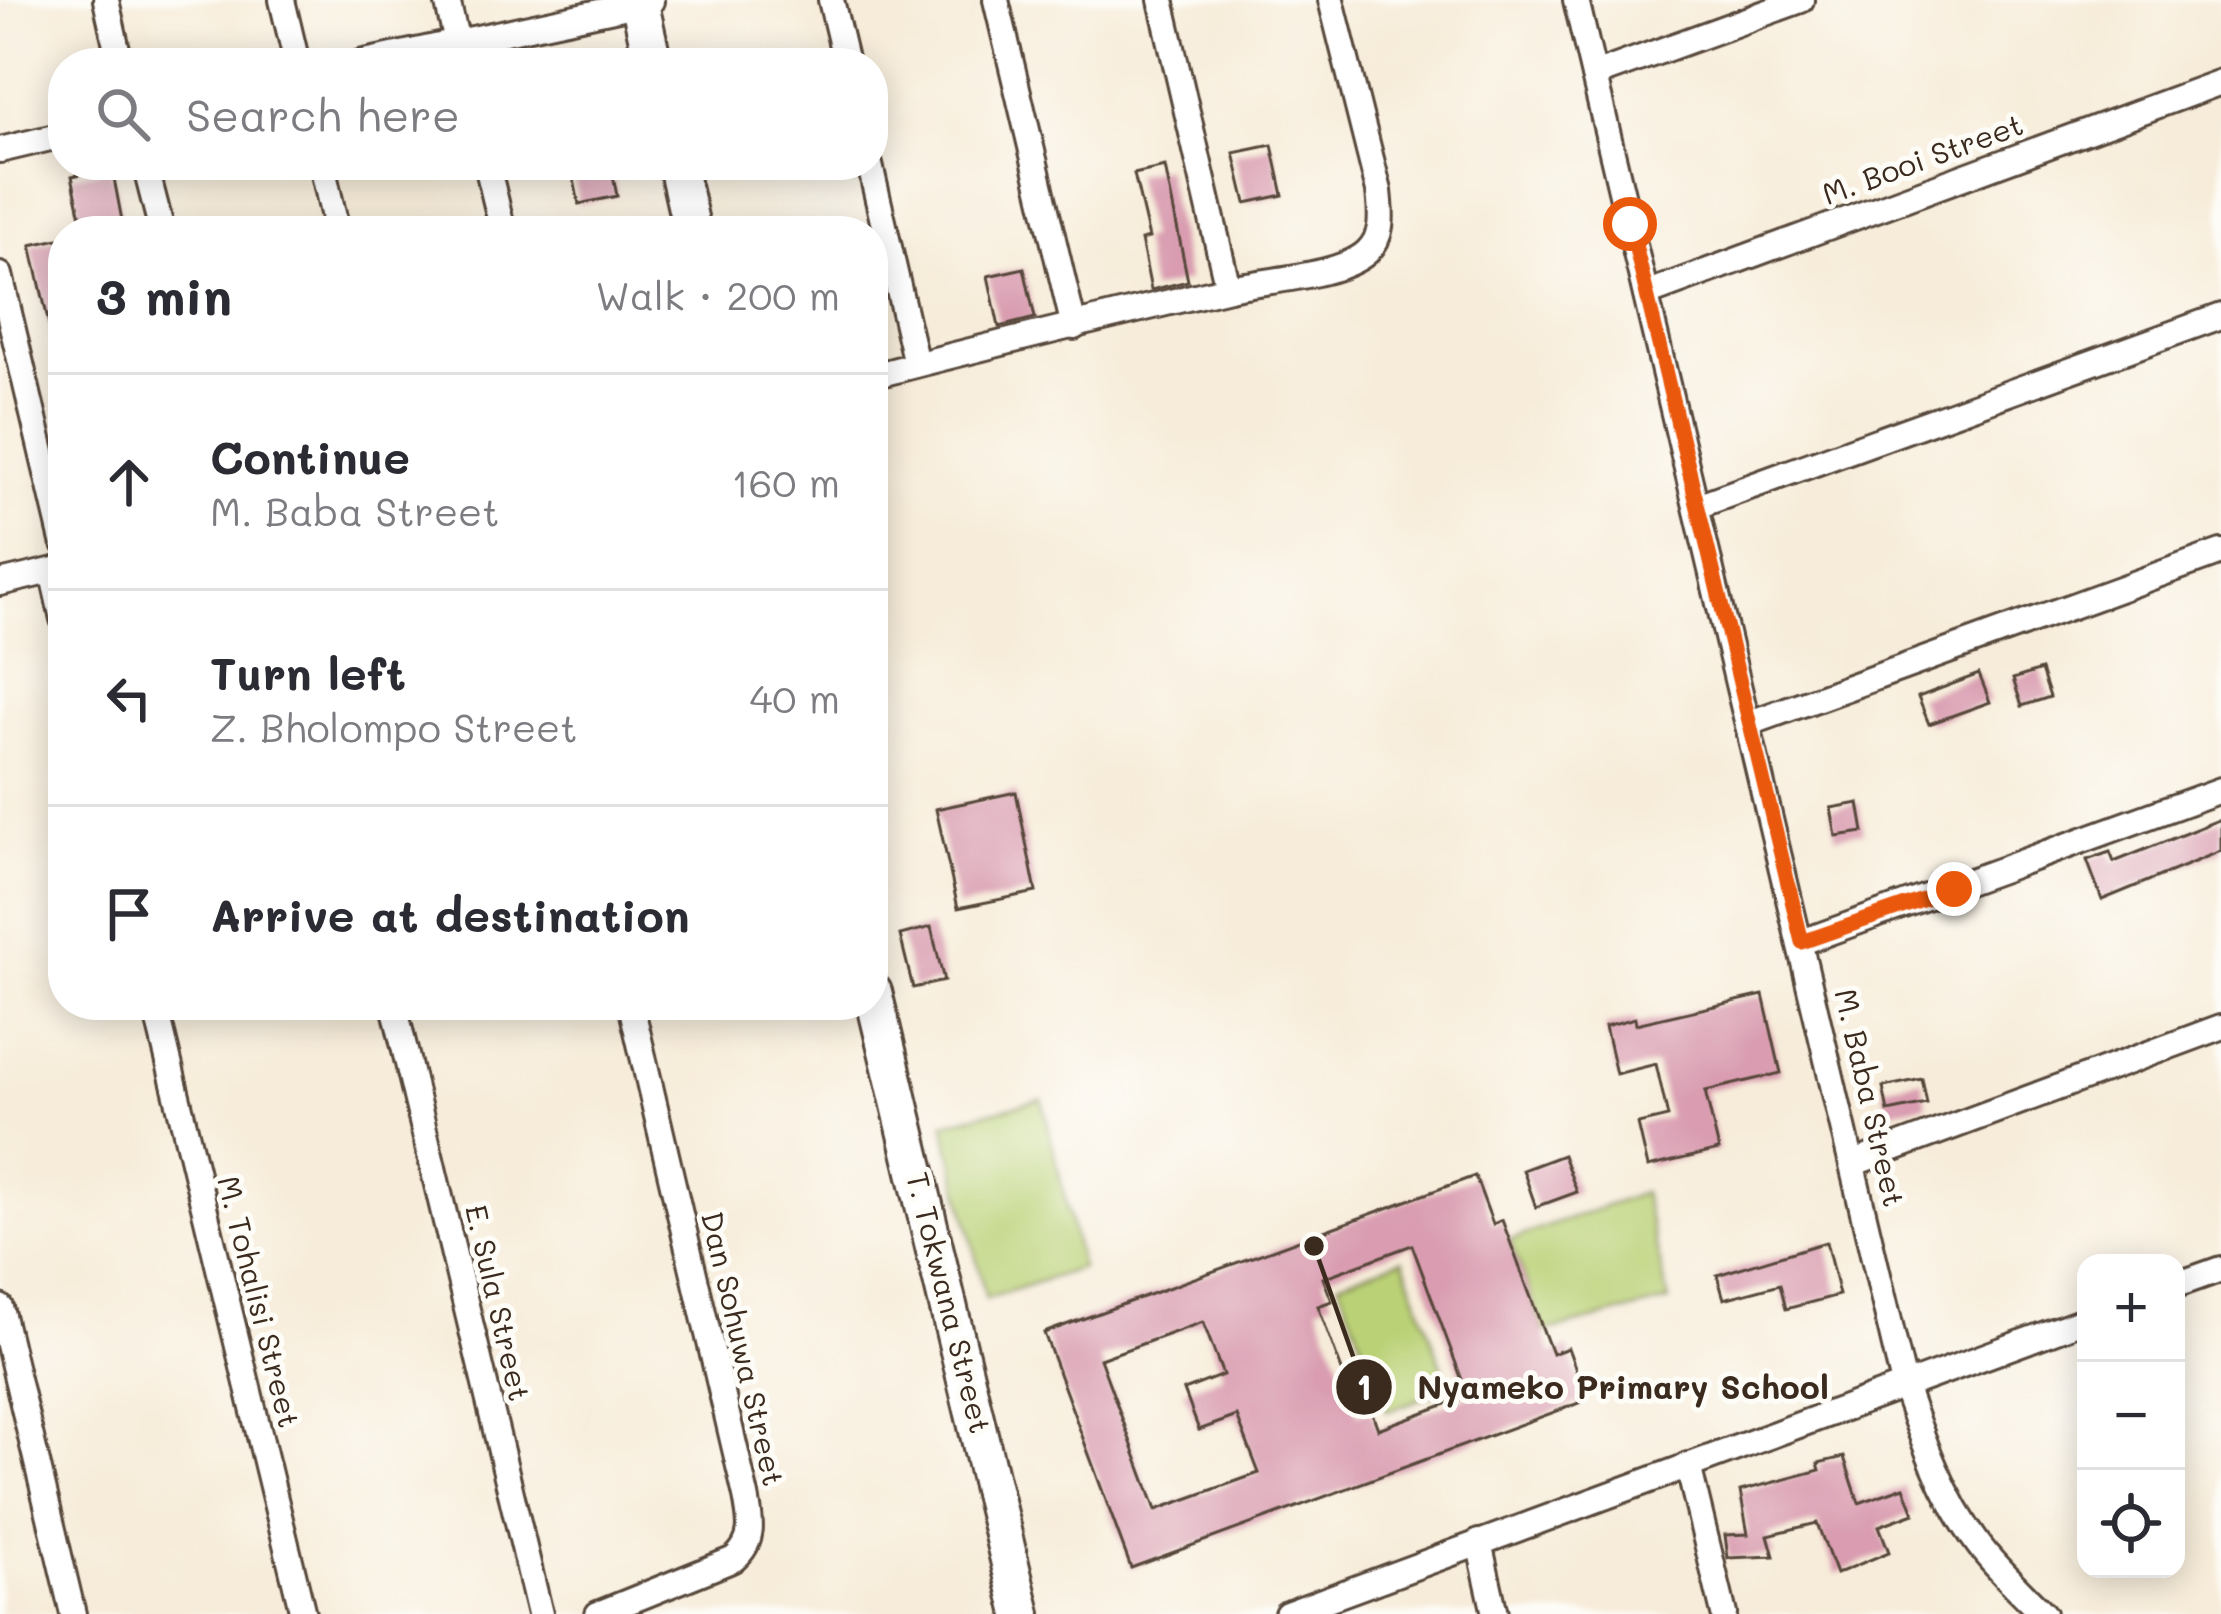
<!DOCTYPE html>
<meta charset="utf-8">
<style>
:root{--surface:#fff;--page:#f7f7f7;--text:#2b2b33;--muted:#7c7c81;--line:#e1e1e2}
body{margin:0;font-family:Mali,sans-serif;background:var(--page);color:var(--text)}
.controls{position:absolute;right:36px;bottom:36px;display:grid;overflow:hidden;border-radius:24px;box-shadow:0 6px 30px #0003}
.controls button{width:108px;height:108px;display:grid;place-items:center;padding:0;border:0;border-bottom:3px solid var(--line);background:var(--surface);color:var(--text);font:60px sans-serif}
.stop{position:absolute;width:36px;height:36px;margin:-27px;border:9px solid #ea580c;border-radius:50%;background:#fff}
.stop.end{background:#ea580c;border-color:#fff;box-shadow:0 3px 12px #0008}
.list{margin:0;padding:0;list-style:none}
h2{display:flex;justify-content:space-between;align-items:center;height:156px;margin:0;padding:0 48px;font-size:51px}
h2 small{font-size:39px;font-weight:400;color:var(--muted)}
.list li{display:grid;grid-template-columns:78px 1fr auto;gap:36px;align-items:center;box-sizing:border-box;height:216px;padding:0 48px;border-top:3px solid var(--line)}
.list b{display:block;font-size:45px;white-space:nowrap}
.list p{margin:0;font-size:39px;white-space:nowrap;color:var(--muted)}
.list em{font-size:39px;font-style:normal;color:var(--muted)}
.icon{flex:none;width:66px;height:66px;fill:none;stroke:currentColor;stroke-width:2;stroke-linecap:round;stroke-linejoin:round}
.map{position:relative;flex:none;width:2221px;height:1614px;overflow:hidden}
.search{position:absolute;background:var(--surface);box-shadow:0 6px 30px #0003;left:48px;top:48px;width:840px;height:132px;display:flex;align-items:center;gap:30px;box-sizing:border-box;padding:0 42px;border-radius:48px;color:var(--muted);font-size:45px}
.panel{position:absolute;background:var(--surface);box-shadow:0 6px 30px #0003;left:48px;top:216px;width:840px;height:804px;border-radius:48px}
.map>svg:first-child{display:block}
.green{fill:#bad176;stroke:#7a7e4a;stroke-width:3}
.building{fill:#d99cb0;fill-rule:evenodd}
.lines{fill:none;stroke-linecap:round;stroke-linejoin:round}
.street-casing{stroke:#57473a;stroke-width:30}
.secondary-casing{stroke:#57473a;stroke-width:42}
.street{stroke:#fff;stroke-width:24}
.secondary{stroke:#fff;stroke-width:36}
.route{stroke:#ea580c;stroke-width:15}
.labels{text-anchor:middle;stroke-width:10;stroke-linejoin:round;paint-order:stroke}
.street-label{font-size:30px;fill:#3b2a1e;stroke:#fdfcf7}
.leader{fill:none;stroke:#3b2a1e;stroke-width:4.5}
.callout-dot{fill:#3b2a1e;stroke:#fdfcf7;stroke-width:4.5}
.mark-label{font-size:36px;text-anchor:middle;font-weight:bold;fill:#fff}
.callout-label{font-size:33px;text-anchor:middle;font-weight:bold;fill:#3b2a1e;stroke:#fdfcf7;stroke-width:10;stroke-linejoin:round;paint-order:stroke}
</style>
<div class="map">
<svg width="2221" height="1614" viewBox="0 0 2221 1614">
<rect width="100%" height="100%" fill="#fdfcf7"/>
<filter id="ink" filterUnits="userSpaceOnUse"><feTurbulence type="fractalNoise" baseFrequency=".00833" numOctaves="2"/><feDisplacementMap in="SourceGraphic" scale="24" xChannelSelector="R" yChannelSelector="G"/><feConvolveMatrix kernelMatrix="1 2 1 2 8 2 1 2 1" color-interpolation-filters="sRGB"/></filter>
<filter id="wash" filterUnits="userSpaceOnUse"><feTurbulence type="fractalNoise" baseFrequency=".004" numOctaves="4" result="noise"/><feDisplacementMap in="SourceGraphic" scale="48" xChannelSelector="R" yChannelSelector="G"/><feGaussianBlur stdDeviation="2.7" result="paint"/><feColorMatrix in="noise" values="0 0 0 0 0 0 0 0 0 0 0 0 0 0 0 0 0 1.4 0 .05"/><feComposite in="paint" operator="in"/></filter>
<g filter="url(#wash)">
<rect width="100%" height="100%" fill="#f7ecd9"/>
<!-- green -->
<g class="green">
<path d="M1042,1099L1081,1268L986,1299L944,1123Z"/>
<path d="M1643,1193L1669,1301L1544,1332L1510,1240Z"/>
<path d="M1403,1259L1450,1388L1387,1411L1339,1282Z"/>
</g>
<g id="blocks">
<!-- building -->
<g class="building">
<path d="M1272,145L1283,195L1246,203L1234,153Z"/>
<path d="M571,165H611L617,196L579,204Z"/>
<path d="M1165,167L1188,281L1151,290L1141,240L1149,238L1134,174Z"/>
<path d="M112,168L124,231H84L72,176Z"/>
<path d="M63,238V341L53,342L31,245Z"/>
<path d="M1024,268L1035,318L999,327L988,276Z"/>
<path d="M2041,670L2050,697L2022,706L2013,679Z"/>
<path d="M1979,674L1990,702L1929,724L1918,697Z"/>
<path d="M1016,792L1036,892L958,908L936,809Z"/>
<path d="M1859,803L1864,832L1836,836L1831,808Z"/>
<path d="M2221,819V851L2102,900L2087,860L2110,852L2114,862Z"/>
<path d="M931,927L944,981L913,988L900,935Z"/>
<path d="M1763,995L1781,1073L1705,1091L1719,1150L1648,1167L1638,1124L1668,1117L1656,1064L1616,1074L1605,1026L1635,1018L1636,1024Z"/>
<path d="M1922,1079L1927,1104L1888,1112L1883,1087Z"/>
<path d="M1563,1155L1577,1192L1536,1207L1523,1170Z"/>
<path d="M1475,1176L1493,1224L1502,1220L1552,1354L1568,1348L1587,1400L1131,1568L1044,1333ZM1412,1245L1468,1396L1378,1429L1371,1410L1358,1414L1318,1306L1332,1301L1323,1278ZM1203,1322L1223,1375L1184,1390L1199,1430L1237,1416L1259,1473L1156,1510L1100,1359Z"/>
<path d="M1826,1242L1839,1295L1786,1309L1780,1284L1724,1299L1717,1275Z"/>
<path d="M1844,1457L1859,1503L1904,1487L1914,1513L1879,1526L1889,1552L1836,1574L1817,1523L1768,1535L1774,1556L1728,1558L1725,1535L1748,1534L1740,1491L1820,1470L1818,1463Z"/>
</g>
</g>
</g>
<g filter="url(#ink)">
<use href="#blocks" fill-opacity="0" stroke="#57473a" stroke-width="3"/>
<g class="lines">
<defs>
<g id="street">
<path d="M106,0L120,63"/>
<path d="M282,0L297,63"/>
<path d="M447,0L462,63"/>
<path d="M831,0L846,63"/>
<path d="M996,0L1074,327"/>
<path d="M1161,0L1228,288"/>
<path d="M1576,0L1905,1389C1924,1443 1943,1497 1978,1544C1996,1569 2021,1591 2043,1614"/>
<path d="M360,63L651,1"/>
<path d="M1594,75L1801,0"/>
<path d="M0,150L63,135"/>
<path d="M145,165L162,231"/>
<path d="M322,165L337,231"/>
<path d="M487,165L503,231"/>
<path d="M870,165L916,364"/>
<path d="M0,275L63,541"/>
<path d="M1646,294L2221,82"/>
<path d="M873,376C990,345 1107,317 1225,289C1262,280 1340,277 1367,252C1385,235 1381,212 1379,191L1331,0"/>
<path d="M1697,506L2221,316"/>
<path d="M52,571L63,619"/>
<path d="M0,583L63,568"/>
<path d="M1750,723L2221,552"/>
<path d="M1802,942L2221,790"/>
<path d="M155,1005L303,1614"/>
<path d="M394,1005L540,1614"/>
<path d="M1854,1163L2221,1027"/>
<path d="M2176,1285L2221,1269"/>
<path d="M0,1307L73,1614"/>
<path d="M1688,1465L1724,1614"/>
<path d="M1479,1542L1495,1614"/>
<path d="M598,1614L734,1559C755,1541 751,1522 746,1496L631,1005"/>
<path d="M1287,1614L2086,1319"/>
</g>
<g id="secondary">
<path d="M639,0L653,63"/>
<path d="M677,165L692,231"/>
<path d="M873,992L1022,1614"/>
</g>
</defs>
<!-- street casing -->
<use href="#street" class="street-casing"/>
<!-- secondary casing -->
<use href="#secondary" class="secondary-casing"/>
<!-- street -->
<use href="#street" class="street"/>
<!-- secondary -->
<use href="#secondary" class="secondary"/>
</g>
</g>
<g class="lines" filter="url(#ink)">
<!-- route -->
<path class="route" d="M1630,224L1802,942L1954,889"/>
</g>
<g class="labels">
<!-- street labels -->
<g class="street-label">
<text transform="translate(1923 160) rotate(-20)" y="10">M. Booi Street</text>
<text transform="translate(1869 1098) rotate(77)" y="10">M. Baba Street</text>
<text transform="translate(258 1302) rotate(76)" y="10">M. Tohalisi Street</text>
<text transform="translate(497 1303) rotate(77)" y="10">E. Sula Street</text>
<text transform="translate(948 1303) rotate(76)" y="10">T. Tokwana Street</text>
<text transform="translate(742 1349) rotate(77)" y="10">Dan Sohuwa Street</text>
</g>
</g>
<!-- callouts -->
<path class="leader" d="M1314 1246L1364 1387"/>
<g class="callout-dot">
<circle cx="1314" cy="1246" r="12"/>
<circle cx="1364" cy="1387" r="30"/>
</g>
<g class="mark-label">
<text x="1364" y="1400">1</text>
</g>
<g class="callout-label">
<text x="1623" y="1399">Nyameko Primary School</text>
</g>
</svg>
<div class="controls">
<button>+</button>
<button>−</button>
<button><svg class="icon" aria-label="locate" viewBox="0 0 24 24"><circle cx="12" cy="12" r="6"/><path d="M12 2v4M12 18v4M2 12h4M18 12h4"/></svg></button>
</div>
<div class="stop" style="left:1630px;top:224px"></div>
<div class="stop end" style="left:1954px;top:889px"></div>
<div class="search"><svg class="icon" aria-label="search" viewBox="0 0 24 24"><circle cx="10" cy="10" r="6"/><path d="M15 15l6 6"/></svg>Search here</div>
<section class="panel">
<h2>3 min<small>Walk · 200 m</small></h2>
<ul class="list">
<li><svg class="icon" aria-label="ahead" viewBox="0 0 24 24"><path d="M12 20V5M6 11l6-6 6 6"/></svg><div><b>Continue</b><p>M. Baba Street</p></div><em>160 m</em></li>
<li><svg class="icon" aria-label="left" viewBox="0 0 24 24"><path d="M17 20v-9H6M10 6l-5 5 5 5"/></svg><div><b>Turn left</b><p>Z. Bholompo Street</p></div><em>40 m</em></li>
<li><svg class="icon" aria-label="arrive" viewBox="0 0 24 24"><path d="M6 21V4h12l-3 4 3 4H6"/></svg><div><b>Arrive at destination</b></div></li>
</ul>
</section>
</div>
